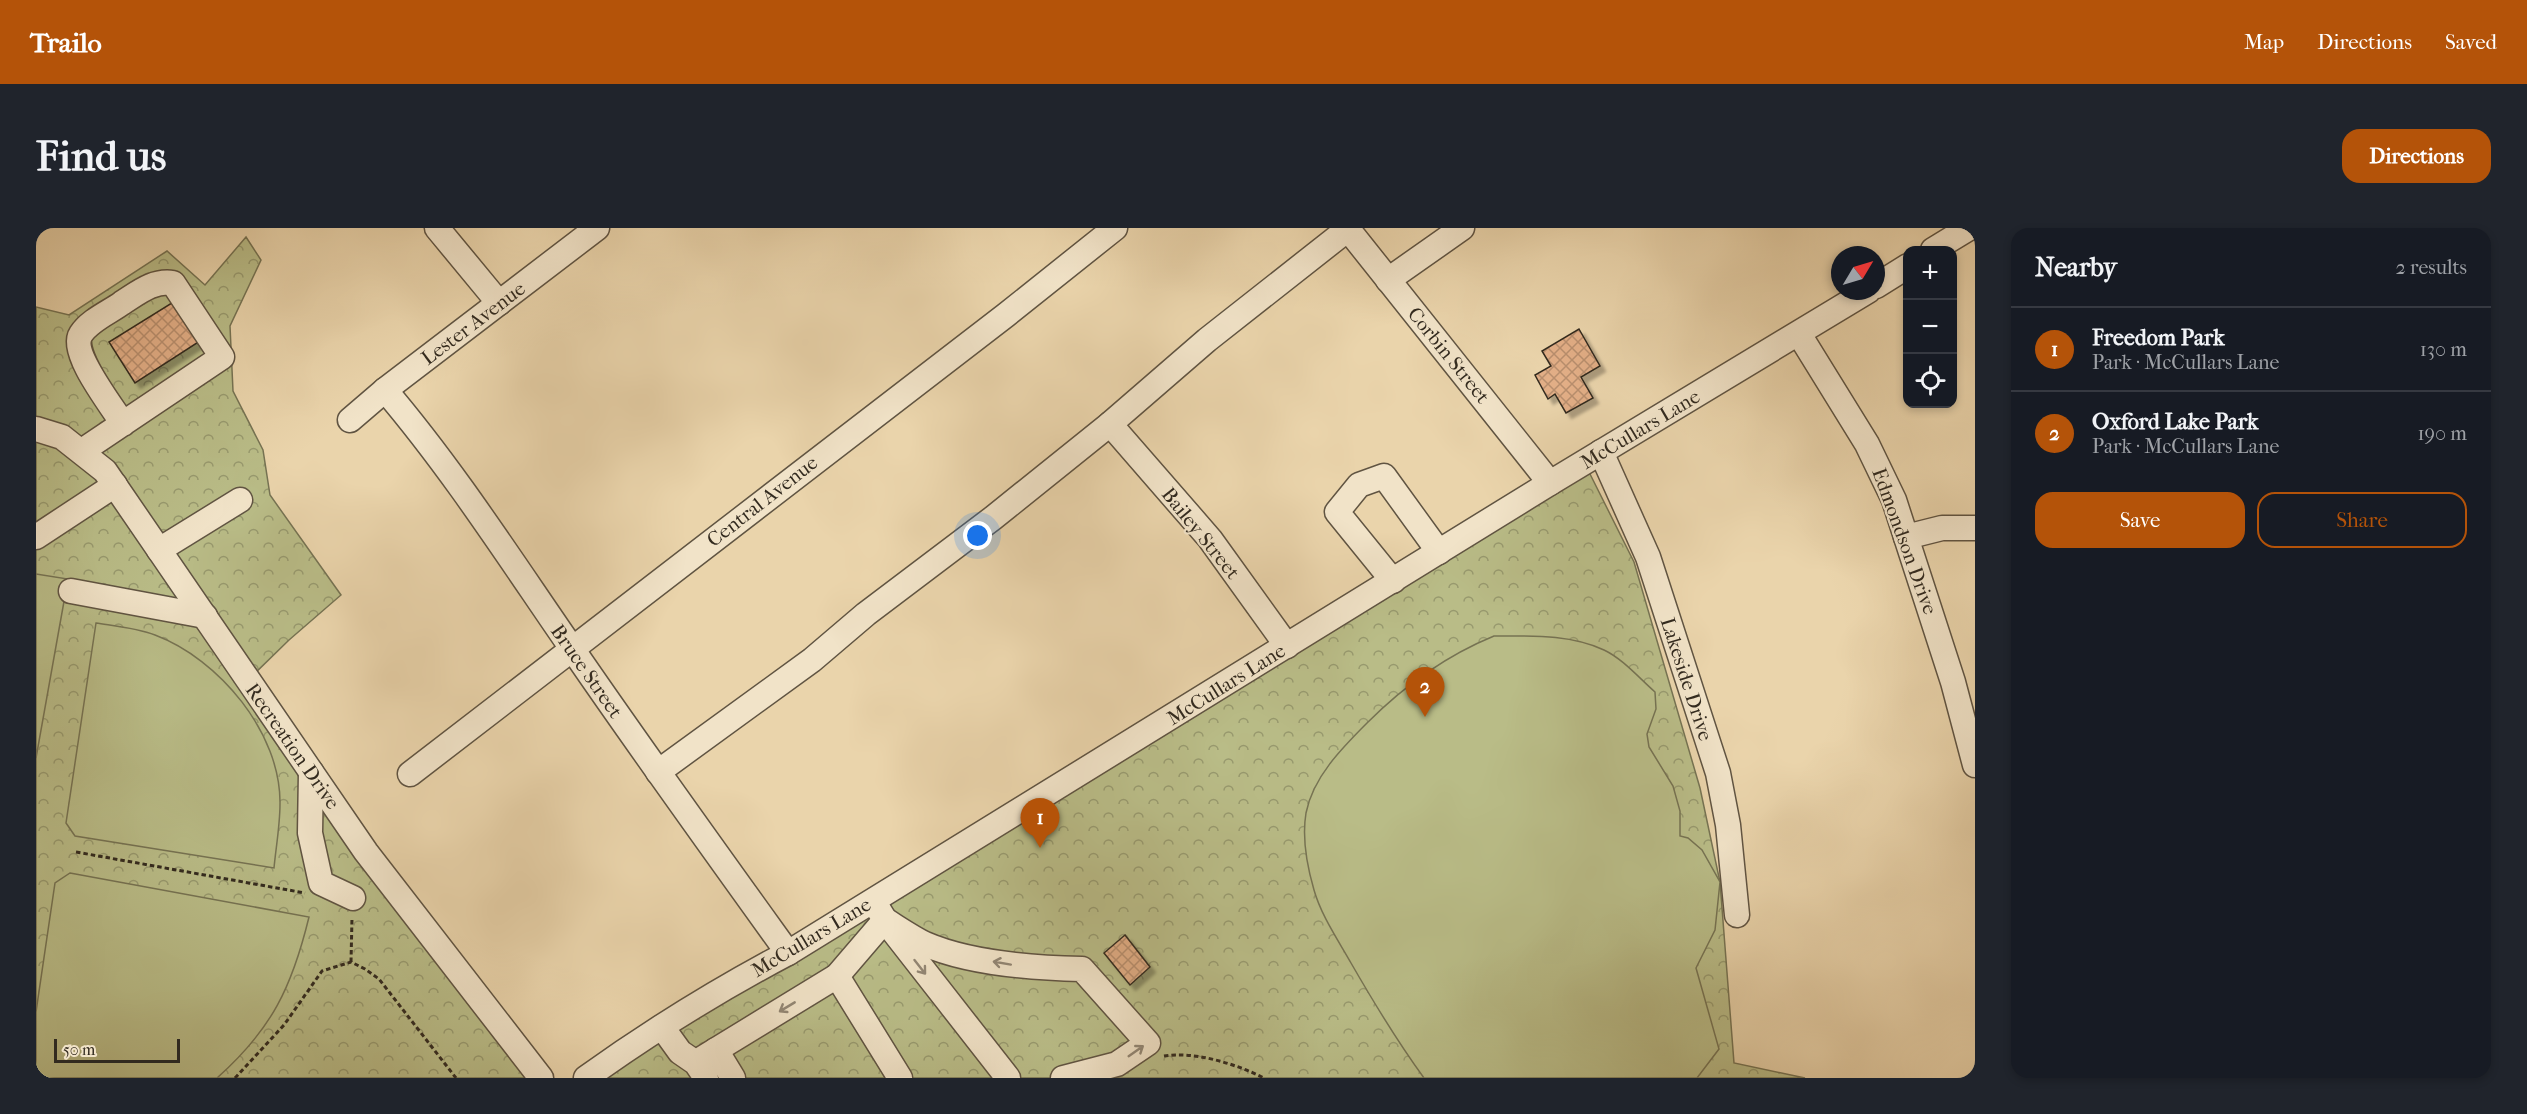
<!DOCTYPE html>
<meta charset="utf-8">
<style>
:root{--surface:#171b24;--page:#20242c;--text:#f1f3f6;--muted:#9ea1a6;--line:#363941;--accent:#b45309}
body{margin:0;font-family:"IM FELL French Canon",serif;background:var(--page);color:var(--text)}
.controls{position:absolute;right:18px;top:18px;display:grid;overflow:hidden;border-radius:12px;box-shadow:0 3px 9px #0003}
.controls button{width:54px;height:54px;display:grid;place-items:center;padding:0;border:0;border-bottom:2px solid var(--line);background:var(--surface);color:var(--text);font:30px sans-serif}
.compass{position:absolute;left:1795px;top:18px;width:54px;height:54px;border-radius:50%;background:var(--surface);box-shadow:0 3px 9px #0003;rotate:52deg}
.scale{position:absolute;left:18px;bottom:15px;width:126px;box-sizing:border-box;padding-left:6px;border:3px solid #322a1f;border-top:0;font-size:16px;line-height:21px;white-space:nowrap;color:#322a1f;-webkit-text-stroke:4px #f1e3c8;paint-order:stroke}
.you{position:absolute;left:942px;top:308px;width:21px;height:21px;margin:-15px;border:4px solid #fff;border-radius:50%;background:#1a73e8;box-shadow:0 0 0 9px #1a73e833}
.badge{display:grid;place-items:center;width:39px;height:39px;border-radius:50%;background:var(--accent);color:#fff;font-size:20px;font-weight:700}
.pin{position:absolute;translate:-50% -50px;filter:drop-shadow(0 2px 3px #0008)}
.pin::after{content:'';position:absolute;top:32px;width:21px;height:18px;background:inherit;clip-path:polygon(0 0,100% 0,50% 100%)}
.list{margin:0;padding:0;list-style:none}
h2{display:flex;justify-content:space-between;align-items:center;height:78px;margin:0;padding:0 24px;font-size:26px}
h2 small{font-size:20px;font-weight:400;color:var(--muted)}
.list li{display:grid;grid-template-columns:39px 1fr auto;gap:18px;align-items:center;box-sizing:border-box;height:84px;padding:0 24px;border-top:2px solid var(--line)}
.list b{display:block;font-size:22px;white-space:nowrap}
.list p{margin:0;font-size:20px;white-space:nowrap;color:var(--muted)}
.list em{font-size:20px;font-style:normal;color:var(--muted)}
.actions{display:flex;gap:12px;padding:18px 24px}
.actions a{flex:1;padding:14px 0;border:2px solid var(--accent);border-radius:18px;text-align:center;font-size:21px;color:var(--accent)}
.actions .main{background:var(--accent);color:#fff}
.icon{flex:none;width:33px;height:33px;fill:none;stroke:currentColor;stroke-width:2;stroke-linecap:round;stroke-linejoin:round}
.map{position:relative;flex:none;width:1939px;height:850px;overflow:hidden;border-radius:18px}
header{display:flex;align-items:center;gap:36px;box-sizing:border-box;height:84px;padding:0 30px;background:var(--accent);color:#fff}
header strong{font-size:28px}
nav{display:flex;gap:33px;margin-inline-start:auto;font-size:21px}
.intro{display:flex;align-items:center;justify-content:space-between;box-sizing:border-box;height:144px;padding:0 36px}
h1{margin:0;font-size:42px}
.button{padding:15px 27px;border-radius:18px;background:var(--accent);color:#fff;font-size:21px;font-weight:700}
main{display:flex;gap:36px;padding:0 36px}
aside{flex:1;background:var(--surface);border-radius:18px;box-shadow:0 3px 9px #0003}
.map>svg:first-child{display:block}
.forest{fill:url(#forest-crowns);stroke:#767353;stroke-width:1.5}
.garden{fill:#b9bc87;stroke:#767353;stroke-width:1.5}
.building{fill:url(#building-cross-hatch);stroke:#322a1f;stroke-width:1.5;filter:url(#shadow)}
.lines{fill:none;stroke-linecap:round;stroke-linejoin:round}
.minor-casing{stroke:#605442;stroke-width:27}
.path{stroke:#322a1f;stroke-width:3;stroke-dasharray:4.5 3;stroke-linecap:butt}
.minor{stroke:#f1e3c8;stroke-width:24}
.oneway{stroke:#928674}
.labels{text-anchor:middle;stroke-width:4.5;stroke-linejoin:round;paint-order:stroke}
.street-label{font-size:20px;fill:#322a1f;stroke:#f1e3c8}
</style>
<header>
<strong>Trailo</strong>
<nav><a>Map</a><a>Directions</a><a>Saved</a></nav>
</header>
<div class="intro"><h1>Find us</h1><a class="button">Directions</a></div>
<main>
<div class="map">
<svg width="1939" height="850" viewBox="0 0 1939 850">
<defs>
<pattern id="forest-crowns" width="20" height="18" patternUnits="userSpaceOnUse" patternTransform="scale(1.5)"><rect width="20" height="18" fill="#b9bc87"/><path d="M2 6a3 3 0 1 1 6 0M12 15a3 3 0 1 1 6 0" fill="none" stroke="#97996e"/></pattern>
<pattern id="building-cross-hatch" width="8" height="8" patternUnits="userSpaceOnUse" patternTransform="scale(1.5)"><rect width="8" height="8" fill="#e2ae86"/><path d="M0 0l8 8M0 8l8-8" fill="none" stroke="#b88e6d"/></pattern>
<filter id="shadow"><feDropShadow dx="5.5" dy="5.5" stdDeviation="1.5" flood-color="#0004"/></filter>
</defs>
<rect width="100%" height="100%" fill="#ead4ab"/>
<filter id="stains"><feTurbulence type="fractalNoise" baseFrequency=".00333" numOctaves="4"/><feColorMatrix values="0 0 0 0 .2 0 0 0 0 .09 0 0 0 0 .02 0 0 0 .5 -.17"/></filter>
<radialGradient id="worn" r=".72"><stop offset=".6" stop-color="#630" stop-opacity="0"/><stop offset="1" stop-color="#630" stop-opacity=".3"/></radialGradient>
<!-- forest -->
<g class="forest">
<path d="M210,9L225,32L194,98L197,163L227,222L234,267L305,367L253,412L212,452L505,850H0V79L33,87L131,23L169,57Z"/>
<path d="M1548,234L1598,334L1664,560L1684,654L1698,835L1769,850H550Z"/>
</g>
<!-- garden -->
<g class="garden">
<path d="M0,346L32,351L0,530Z"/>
<path d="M60,395C79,398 101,400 119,407C183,431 245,505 244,576C244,597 240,619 238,640L39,608L30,595Z"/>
<path d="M1458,408C1495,408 1534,406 1568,422C1587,431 1603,450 1619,464L1620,481L1611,506L1613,519L1637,558L1644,583V608L1652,610L1666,622L1684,654L1679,702L1660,740L1683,821L1661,850H1388C1361,813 1338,775 1315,735C1302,712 1285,687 1278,662C1271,638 1266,609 1270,585C1277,549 1306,520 1331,495C1368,458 1409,428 1458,408Z"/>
<path d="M34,645L273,689C256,759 236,801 181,850H0V784L19,655Z"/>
</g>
<!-- building -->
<g class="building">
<path d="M139,73L164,113L99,155L73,114Z"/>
<path d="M1543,101L1564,138L1545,149L1557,170L1530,185L1519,166L1512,171L1499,147L1515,138L1506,123Z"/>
<path d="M1089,707L1114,739L1094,757L1068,725Z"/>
</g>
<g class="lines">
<defs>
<g id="minor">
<path d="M401,0L463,75"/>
<path d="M1311,0L1514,255"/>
<path d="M1897,22L1933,0"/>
<path d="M1352,52L1426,0"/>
<path d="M1840,58L1872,38"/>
<path d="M1763,106L1831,216L1858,272L1917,454L1939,537"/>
<path d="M349,162C418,243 476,334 537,422C607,524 680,625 752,725"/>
<path d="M314,192L349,162L561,0"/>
<path d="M1074,196L1174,311L1251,418"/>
<path d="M0,201L26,209L69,243L330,624L505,850"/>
<path d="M46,223L186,129L137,55C117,52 102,65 86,75C74,84 54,92 45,106C33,124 76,178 87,196"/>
<path d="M1565,224L1612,329L1682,545L1692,597L1701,687"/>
<path d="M0,309L79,257"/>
<path d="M1870,309L1906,300H1939"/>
<path d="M123,322L204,272"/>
<path d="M1357,353L1301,284L1323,257L1348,248L1403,324"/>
<path d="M35,363L169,388"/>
<path d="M275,544L274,605L285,655L317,670"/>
<path d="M622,544L776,432L830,386L957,290L1074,196L1171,112L1312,1"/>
<path d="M374,546L970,87L1079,0"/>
<path d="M849,692C862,700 875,709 889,716C935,736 998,740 1046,741L1112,815L1081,836L1027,850"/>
<path d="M854,699L972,850"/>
<path d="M801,748L864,850"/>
<path d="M626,799L644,824L660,835L670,850"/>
<path d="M680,822L801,748L849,692L841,679"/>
<path d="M667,830L680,822L697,850"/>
<path d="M550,850C614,804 682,762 752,725L1514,255L1832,63"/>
</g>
</defs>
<!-- minor casing -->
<use href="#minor" class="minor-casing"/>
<!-- path -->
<g class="path">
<path d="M40,624L269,665"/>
<path d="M315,734L316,690"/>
<path d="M1128,828C1159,823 1200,836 1228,850"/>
<path d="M199,850L248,797L286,743L315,734L329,741L343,751L420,850"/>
</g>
<!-- minor -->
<use href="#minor" class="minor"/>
</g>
<!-- one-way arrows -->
<defs><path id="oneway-shaft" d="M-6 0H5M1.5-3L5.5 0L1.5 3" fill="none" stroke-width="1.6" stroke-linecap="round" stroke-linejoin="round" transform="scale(1.5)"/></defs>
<g class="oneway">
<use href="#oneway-shaft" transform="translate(966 735) rotate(-170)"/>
<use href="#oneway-shaft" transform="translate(884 739) rotate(52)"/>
<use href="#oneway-shaft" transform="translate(751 779) rotate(149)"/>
<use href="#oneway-shaft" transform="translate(1100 823) rotate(-35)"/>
</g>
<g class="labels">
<!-- street labels -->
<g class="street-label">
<text transform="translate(437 95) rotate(-37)" y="7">Lester Avenue</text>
<text transform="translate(1413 127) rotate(51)" y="7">Corbin Street</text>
<text transform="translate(1604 201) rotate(-31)" y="7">McCullars Lane</text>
<text transform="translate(726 273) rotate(-38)" y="7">Central Avenue</text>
<text transform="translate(1165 305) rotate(51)" y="7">Bailey Street</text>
<text transform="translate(1869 313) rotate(70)" y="7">Edmondson Drive</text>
<text transform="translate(551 443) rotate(55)" y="7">Bruce Street</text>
<text transform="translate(1651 451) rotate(72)" y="7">Lakeside Drive</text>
<text transform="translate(1190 456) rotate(-32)" y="7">McCullars Lane</text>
<text transform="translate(257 518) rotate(55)" y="7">Recreation Drive</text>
<text transform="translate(775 709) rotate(-31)" y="7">McCullars Lane</text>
</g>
</g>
<rect width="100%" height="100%" filter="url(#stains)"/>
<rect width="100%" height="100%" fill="url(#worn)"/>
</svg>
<div class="controls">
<button>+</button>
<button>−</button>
<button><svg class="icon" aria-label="locate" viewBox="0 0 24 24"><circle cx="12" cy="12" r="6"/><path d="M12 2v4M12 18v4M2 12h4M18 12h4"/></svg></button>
</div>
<svg class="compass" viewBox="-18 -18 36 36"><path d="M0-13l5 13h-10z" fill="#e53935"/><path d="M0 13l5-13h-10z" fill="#9ea1a6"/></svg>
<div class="scale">50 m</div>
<div class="you"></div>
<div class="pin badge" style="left:1004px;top:620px">1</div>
<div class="pin badge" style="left:1389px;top:489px">2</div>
</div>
<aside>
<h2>Nearby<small>2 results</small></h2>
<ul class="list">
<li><span class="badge">1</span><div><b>Freedom Park</b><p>Park · McCullars Lane</p></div><em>130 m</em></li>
<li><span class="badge">2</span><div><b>Oxford Lake Park</b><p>Park · McCullars Lane</p></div><em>190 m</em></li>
</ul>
<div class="actions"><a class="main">Save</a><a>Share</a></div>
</aside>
</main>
